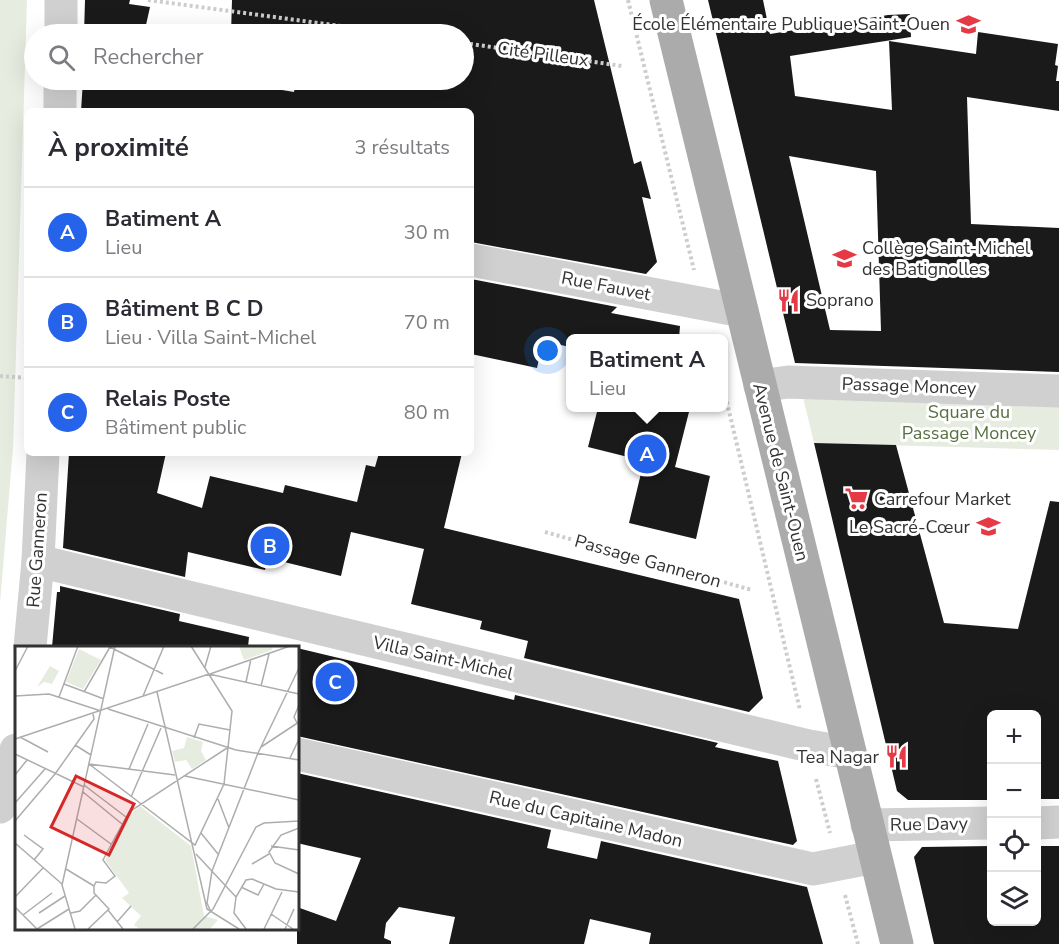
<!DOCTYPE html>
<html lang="fr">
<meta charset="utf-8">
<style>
:root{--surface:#fff;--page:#f2f2f3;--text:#2b2b33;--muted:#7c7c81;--line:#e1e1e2;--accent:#2563eb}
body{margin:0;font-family:"Nunito Sans",sans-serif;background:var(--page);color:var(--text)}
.controls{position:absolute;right:18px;bottom:18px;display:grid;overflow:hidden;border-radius:9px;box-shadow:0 6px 24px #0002}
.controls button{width:54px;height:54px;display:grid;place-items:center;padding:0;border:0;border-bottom:2px solid var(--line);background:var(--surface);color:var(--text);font:30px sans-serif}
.you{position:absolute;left:548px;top:351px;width:21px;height:21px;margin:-15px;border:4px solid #fff;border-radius:50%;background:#1a73e8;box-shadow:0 0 0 9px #1a73e833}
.badge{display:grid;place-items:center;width:39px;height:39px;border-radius:50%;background:var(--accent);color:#fff;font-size:20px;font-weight:700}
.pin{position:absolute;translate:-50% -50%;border:3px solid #fff;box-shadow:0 2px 6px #0006}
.popup{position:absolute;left:566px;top:334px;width:162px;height:78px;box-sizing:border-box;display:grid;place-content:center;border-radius:9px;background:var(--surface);filter:drop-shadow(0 2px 4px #0005);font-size:20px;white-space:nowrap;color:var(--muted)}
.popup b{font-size:22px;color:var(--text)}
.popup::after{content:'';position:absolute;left:50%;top:100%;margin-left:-12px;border:12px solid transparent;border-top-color:var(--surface)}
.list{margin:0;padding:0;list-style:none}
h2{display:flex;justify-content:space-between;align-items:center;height:78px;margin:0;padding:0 24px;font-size:26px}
h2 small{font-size:20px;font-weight:400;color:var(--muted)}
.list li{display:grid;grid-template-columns:39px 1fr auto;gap:18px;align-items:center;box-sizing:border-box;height:90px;padding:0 24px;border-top:2px solid var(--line)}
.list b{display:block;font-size:22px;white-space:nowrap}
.list p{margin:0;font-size:20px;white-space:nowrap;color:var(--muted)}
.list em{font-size:20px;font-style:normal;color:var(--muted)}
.icon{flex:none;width:33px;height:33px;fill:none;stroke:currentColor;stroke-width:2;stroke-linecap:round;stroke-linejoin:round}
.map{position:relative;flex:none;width:1059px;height:944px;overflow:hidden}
.search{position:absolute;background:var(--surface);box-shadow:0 6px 24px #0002;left:24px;top:24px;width:450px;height:66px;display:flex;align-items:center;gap:15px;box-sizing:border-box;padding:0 21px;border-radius:33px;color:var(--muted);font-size:22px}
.panel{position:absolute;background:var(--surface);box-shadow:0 6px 24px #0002;left:24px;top:108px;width:450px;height:348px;border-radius:9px}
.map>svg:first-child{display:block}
.green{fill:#e6ecdf}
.building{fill:#1a1a1a;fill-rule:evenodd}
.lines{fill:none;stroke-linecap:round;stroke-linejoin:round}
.path{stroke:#cdcdcd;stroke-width:4;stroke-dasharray:3 3;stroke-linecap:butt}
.minor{stroke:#d0d0d0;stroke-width:33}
.major{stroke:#ababab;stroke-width:33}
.labels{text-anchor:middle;stroke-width:6;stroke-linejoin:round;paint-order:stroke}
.poi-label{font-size:18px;fill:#333;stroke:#fff;text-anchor:end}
.street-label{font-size:18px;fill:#333;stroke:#fff}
.park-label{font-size:18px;fill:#56703f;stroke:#fff}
.inset-road{fill:none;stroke:#adadad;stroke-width:1.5}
.view{fill:#d62828;fill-opacity:0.15;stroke:#d62828;stroke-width:3}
.inset-edge{fill:none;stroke:#333;stroke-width:3}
</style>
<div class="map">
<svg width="1059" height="944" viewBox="0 0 1059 944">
<rect width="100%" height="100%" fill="#fff"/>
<!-- green -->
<g class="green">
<path d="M0,0H27L13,448L0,603Z"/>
<path d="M802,393L1059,400V450L814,443Z"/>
</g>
<!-- building -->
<g class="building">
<path d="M85,0H130L129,4L150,7L144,34H84Z"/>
<path d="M232,0H594L634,164L641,161L651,199L642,197L657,262L646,274L471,242V111H81L83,80H223L294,92L296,80H464V34H231Z"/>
<path d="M708,0H763L770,34L888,15L910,14L911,37L790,56L795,96L892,110L889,41L976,54L978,32L1058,44L1055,65L1058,66L1056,81H1059V111L967,97L971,224L1059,228V372L795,363ZM789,156L876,171L881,331L830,330Z"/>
<path d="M471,279L617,307L611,313L680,326L679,339H570V347L543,341L537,368L471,354Z"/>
<path d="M598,408H690L675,467L710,476L696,539L629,523L644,461L588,447Z"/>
<path d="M814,443L896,445L944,623L1018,629L1050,501L1059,502V799H1036V714H992V800H908L897,791Z"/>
<path d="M69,453H166L157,493L202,508L210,476L283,493L285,485L357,502L366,465L375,467L379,453H462L444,528L739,599L763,698L749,712L524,658L528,641L480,629L482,621L411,604L424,549L351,532L341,576L268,558L265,570L188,552L185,577L63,548Z"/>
<path d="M60,586L180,614L179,621L249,637L248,647H52L57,592H60Z"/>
<path d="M297,648L514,700L515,695L718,743L715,747L778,761L797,841L793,845L297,736Z"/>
<path d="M297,773L551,830L547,848L597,859L601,841L807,887L823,944H649L651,933L590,919L584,944H449L455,917L399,907L386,923L384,938L391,941V944H297V907L336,921L361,858L297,843Z"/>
<path d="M992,846V921H1036V846H1059V944H934L914,857L922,847Z"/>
</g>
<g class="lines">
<!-- path -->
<g class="path">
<path d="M148,0L400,34"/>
<path d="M628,0L694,270"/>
<path d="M464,43L622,66"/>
<path d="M0,376L27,378"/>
<path d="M724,390L800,710"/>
<path d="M545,532L752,590"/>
<path d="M816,779L830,833"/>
<path d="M845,895L858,944"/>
</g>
<!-- minor -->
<g class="minor">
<path d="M61,34V0"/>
<path d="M60,111V80"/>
<path d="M471,260L742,311"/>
<path d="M760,386L788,382L1059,391"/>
<path d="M38,561L809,746L850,753"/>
<path d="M30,647L38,561L43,453"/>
<path d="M297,754L813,869L875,857"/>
<path d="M0,807L10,787L16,750"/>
<path d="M1036,823L1059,822"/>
<path d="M867,825L992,823"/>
</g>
<!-- major -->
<path class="major" d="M666,0L897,944"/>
</g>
<!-- icons -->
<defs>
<symbol id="school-bare" viewBox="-9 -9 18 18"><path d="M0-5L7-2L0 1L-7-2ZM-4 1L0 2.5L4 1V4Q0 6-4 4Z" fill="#e63946" stroke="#fff" stroke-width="2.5" paint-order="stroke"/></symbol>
<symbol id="restaurant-bare" viewBox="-9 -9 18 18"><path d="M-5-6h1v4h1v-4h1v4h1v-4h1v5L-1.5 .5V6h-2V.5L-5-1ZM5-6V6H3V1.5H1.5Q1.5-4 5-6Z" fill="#e63946" stroke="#fff" stroke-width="2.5" paint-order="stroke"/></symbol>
<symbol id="supermarket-bare" viewBox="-9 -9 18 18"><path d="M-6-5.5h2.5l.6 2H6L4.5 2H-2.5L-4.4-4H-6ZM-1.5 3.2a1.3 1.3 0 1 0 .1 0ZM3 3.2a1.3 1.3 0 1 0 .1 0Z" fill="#e63946" stroke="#fff" stroke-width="2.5" paint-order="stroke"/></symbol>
</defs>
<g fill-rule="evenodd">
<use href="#school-bare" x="952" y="8" width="33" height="33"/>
<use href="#school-bare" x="828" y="242" width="33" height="33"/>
<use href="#restaurant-bare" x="772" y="284" width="33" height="33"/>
<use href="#supermarket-bare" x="840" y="482" width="33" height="33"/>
<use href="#school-bare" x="972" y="510" width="33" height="33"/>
<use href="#restaurant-bare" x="880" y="740" width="33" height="33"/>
</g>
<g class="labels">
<!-- poi labels -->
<g class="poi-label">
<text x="950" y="30">École Élémentaire Publique Saint-Ouen</text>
<text x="862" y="254" text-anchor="start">Collège Saint-Michel<tspan x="862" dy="21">des Batignolles</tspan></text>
<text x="806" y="306" text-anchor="start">Soprano</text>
<text x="874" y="505" text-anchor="start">Carrefour Market</text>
<text x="970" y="533">Le Sacré-Cœur</text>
<text x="879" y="763">Tea Nagar</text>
</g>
<!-- street labels -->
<g class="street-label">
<text transform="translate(543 54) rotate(8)" y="6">Cité Pilleux</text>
<text transform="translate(606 286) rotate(11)" y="6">Rue Fauvet</text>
<text transform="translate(909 386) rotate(2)" y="6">Passage Moncey</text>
<text transform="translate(781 472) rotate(76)" y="6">Avenue de Saint-Ouen</text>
<text transform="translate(37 550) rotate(-86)" y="6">Rue Ganneron</text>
<text transform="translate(648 561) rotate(16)" y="6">Passage Ganneron</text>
<text transform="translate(443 658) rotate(13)" y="6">Villa Saint-Michel</text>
<text transform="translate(586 819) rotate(13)" y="6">Rue du Capitaine Madon</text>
<text transform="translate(929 824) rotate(-1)" y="6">Rue Davy</text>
</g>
<!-- park labels -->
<g class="park-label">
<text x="969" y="418">Square du<tspan x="969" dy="21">Passage Moncey</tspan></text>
</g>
</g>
<!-- overview -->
<g transform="translate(15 646)">
<rect width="284" height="284" fill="#fff"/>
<path d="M224,0H258L257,4L229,14ZM64,3L86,14L68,43L51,36ZM35,20L44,25L37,38L29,36L22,41ZM172,91L188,96L186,105L191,114L177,123L171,114L160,116L157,105L169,102ZM125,160L176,200L189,270L203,274L195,283H125L119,279L126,270L107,252L114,247L90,214L115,168Z" fill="#e6ecdf"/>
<path class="inset-road" d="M93,0L148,28M190,21L196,0M0,25L13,0M195,28L275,0M231,36L236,13M49,38L89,53M246,40L254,8M69,46L95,1M142,46L192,263L224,283M0,50L34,48L86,65M128,50L149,0M44,51L63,0M93,63L221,104L284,114M282,77L279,71L284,59M5,91L33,106M179,92L184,78L215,84M0,93L194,28L284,48M60,99L76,109M246,101L284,76M0,108L69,141M275,112L284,93M74,118L180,199L209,138L217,65L176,0M74,118L160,129M114,123L133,78M0,129L12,114M170,130L284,154M69,139L111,171M68,146L107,178M116,151L146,82M203,153L214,182M0,157L30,123M62,173L96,198M0,175L40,128L79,73L78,68M284,182L266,189L254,206L260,217L284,228M186,187L203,208M9,189L28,203L19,214M0,197L47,238M256,200L284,204M181,208L221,251M237,218L254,208M51,223L79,240M79,240L81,236L91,237L100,230L88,214L114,166L212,102M226,241L243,249L249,238M0,251L28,222M0,261L22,283M93,264L108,283M196,266L192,257L197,225L243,107L284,22M24,267L50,250M56,267L65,265L81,249M256,268L278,283M8,269L37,247M102,276L116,260M22,283L54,263M60,283L47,239L100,0M73,283L94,263L79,247V240M178,283L198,263L241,181L249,177L284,175M231,283L219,267L221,251L231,234L237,233L261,243L284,246M249,283L267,246M270,283L279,263"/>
<path class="view" d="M61,130L119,158L94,209L36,181Z"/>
<rect width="284" height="284" class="inset-edge"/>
</g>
</svg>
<div class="controls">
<button>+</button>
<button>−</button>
<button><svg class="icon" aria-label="locate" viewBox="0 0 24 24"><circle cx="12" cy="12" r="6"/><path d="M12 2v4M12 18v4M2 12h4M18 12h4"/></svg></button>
<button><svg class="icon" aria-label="layers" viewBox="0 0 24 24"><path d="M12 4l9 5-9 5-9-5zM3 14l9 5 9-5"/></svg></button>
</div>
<div class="you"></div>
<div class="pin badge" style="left:647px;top:454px">A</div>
<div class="popup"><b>Batiment A</b>Lieu</div>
<div class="pin badge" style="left:270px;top:546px">B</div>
<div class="pin badge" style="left:335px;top:682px">C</div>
<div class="search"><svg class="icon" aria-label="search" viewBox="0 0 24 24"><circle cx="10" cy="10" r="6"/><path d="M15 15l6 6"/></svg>Rechercher</div>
<section class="panel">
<h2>À proximité<small>3 résultats</small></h2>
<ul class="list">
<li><span class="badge">A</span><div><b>Batiment A</b><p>Lieu</p></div><em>30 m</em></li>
<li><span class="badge">B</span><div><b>Bâtiment B C D</b><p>Lieu · Villa Saint-Michel</p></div><em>70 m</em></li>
<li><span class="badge">C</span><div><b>Relais Poste</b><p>Bâtiment public</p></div><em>80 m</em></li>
</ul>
</section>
</div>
